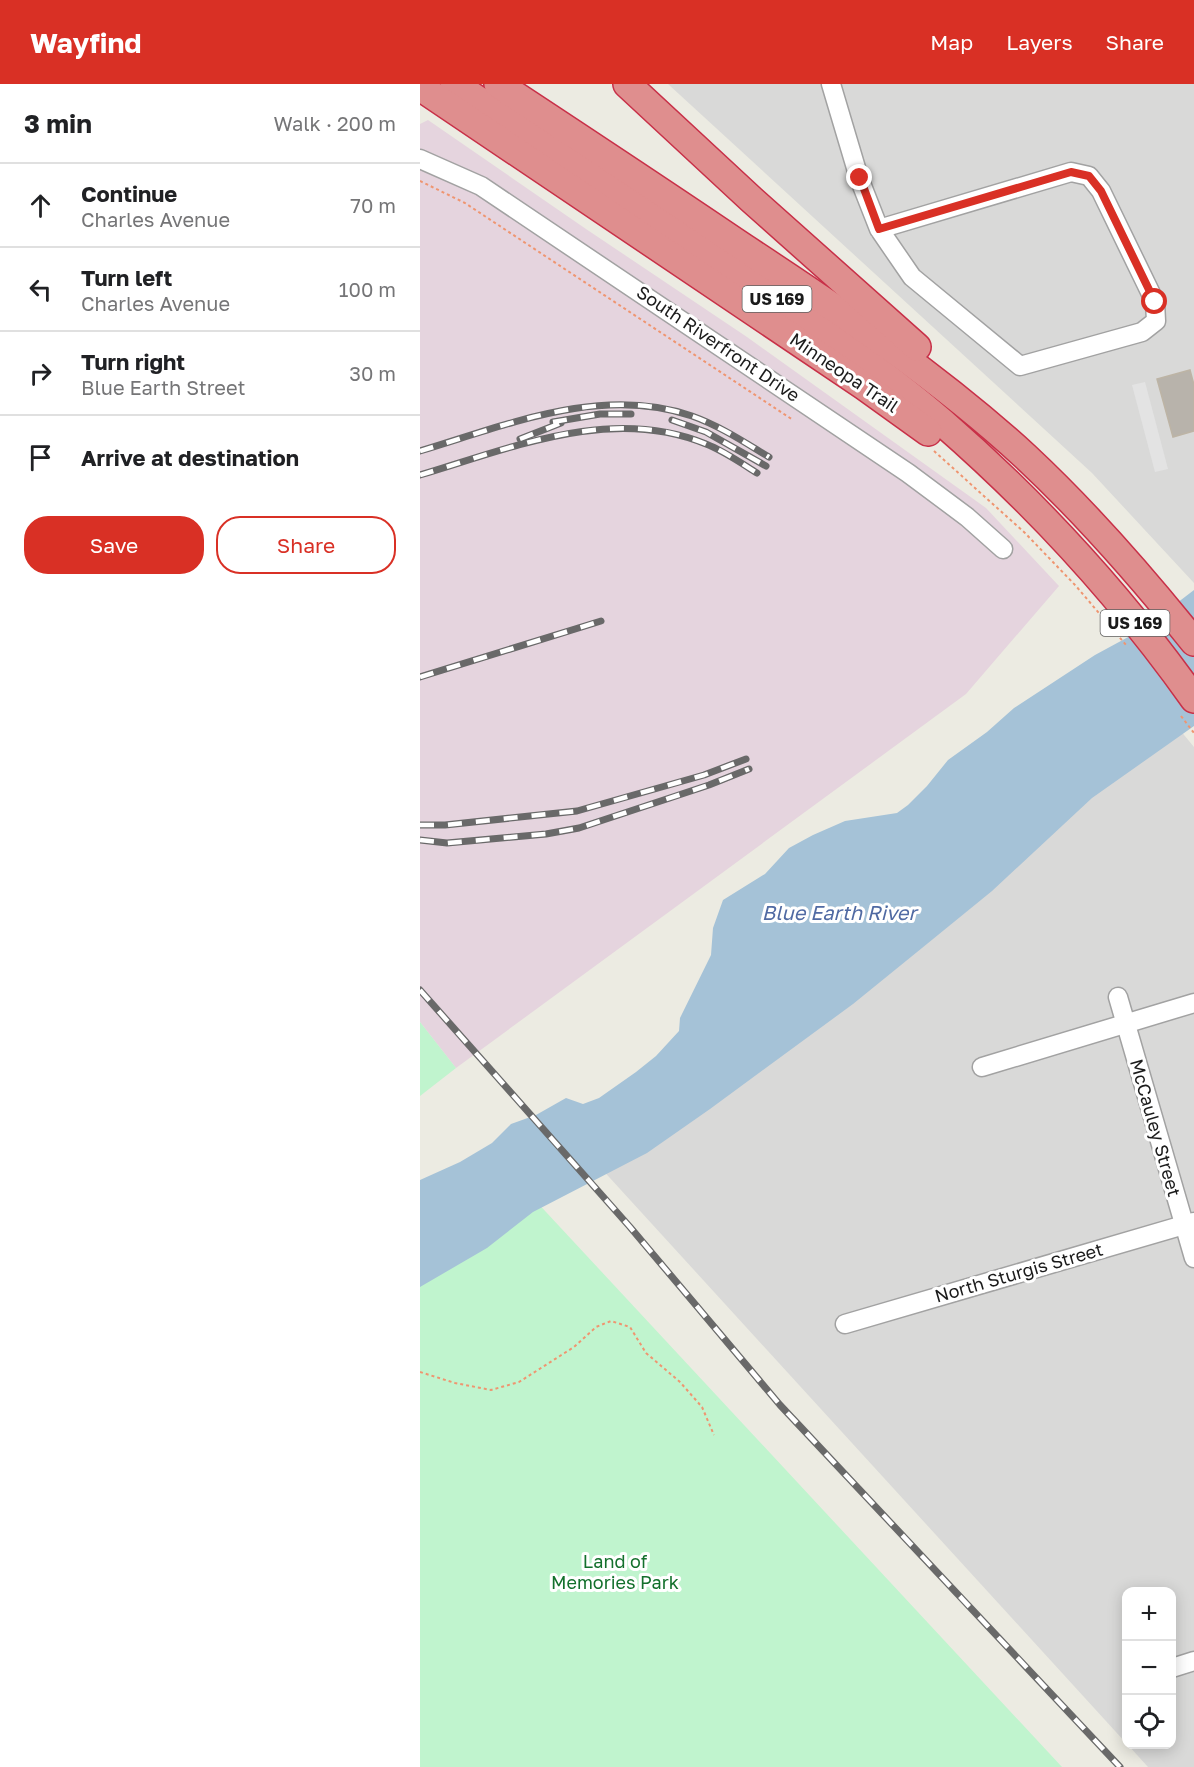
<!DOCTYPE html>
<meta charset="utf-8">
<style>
:root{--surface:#fff;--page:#f6f6f6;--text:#202124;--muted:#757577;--line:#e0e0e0;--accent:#d93025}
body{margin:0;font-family:"Golos Text",sans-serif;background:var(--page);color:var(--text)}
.controls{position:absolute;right:18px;bottom:18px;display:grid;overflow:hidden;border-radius:12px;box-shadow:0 3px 15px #0003}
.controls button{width:54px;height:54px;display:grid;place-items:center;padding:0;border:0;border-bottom:2px solid var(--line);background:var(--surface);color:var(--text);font:30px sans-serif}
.stop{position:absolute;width:18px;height:18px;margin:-14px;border:4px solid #d93025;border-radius:50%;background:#fff}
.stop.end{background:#d93025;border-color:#fff;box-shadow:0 2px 6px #0008}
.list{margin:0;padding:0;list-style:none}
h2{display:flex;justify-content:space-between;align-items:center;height:78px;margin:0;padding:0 24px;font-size:26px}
h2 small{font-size:20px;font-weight:400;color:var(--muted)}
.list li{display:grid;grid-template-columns:39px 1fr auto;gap:18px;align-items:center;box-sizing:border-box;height:84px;padding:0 24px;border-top:2px solid var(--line)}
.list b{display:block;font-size:22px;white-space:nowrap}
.list p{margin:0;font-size:20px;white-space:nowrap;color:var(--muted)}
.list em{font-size:20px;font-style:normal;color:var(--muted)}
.actions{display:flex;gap:12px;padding:18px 24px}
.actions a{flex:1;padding:14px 0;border:2px solid var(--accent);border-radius:24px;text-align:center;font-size:21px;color:var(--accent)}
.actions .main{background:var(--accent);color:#fff}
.icon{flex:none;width:33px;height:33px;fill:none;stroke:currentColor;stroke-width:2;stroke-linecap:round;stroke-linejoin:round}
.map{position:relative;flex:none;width:774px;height:1683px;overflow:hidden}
header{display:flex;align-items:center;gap:36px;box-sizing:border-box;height:84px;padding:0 30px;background:var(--accent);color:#fff}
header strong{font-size:28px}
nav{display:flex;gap:33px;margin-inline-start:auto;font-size:21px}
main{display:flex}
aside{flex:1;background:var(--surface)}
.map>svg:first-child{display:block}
.residential{fill:#d9d9d8}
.industrial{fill:#e5d4de}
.park{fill:#c0f4ce}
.parking{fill:#e3e3e3}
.water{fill:#a5c2d7}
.building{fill:#b8b3ab;stroke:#bdb4a5;stroke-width:1.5}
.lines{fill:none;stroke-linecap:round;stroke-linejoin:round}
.minor-casing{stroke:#a2a2a2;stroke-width:21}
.highway-casing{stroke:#c83048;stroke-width:30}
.path{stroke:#ef9570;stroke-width:2;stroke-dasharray:3 3;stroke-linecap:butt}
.minor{stroke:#fff;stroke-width:18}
.highway{stroke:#df8e8e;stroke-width:27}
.rail-casing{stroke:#696969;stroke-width:7}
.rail{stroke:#fff;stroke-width:4.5;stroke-dasharray:14;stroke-linecap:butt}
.route{stroke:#d93025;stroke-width:8}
.labels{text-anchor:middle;stroke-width:6;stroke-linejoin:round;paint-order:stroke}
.shield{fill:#fff;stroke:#5f5f5f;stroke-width:1.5}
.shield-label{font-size:16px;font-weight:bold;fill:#1b1b1b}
.street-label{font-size:18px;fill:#1b1b1b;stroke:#fff}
.park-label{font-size:18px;fill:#13702c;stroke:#fff}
.water-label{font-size:20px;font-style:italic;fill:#506aa3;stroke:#fff}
</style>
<header>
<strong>Wayfind</strong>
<nav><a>Map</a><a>Layers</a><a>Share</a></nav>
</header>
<main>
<aside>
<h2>3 min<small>Walk · 200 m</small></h2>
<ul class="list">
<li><svg class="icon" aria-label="ahead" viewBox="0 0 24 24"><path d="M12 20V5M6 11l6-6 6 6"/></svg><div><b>Continue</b><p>Charles Avenue</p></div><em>70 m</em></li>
<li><svg class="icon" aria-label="left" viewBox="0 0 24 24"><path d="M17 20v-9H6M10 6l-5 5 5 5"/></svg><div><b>Turn left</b><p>Charles Avenue</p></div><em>100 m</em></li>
<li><svg class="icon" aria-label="right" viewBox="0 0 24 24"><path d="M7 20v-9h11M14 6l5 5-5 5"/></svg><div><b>Turn right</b><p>Blue Earth Street</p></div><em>30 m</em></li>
<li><svg class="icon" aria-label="arrive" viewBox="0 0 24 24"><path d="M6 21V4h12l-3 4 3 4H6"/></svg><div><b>Arrive at destination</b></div></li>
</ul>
<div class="actions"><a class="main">Save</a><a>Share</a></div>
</aside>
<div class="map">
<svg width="774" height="1683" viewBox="0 0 774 1683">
<rect width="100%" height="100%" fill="#ecebe2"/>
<!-- residential -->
<g class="residential">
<path d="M248,0H774V499L672,389Z"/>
<path d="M750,634L774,663V1683H728L708,1661L752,1660V1508H706V1659L179,1082Z"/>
</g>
<!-- industrial -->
<path class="industrial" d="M8,36L166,145L327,253L566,424L639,502L546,610L36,984L0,938V40Z"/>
<!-- park -->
<g class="park">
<path d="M0,938L36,984L0,1012Z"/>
<path d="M113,1114L642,1683H0V1179Z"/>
</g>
<!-- parking -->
<path class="parking" d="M725,298L748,385L735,388L712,301Z"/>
<!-- water -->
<path class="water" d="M774,506V642L672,714L572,807L502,864L433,920L290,1025L227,1069L113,1128L67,1164L0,1203V1096L40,1078L72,1059L91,1040L116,1031L146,1014L163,1020L179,1014L216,988L236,972L259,947L260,934L291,871L293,844L303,816L345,790L369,764L393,751L425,737L477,729L488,721L507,702L528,676L567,648L594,624L675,571L723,545Z"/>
<!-- building -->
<path class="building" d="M770,286L774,301V347L753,353L737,295Z"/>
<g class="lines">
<defs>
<g id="minor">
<path d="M411,0L439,94L459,145L492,193L600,282L722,248L736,237L735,218L681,107L669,92L651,88L459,145"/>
<path d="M0,75L61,102L488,389L547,433L583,465"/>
<path d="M698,913L774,1174"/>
<path d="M562,983L774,919"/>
<path d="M425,1240L774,1138"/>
<path d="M752,1584L774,1577"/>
</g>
<g id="highway">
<path d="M34,0C121,58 207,115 294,173C372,225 451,277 522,338C615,419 703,515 774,615"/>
<path d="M78,0C160,54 242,108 323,163C422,228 519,293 606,373C667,430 722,493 774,558"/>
<path d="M207,0L332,116L497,263"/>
<path d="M0,3L444,302L508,348"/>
</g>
</defs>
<!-- minor casing -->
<use href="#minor" class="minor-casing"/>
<!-- highway casing -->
<use href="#highway" class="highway-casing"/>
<!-- path -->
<g class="path">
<path d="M0,97L45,119L373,336"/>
<path d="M514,367L605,449L656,502L706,561"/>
<path d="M761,632L774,649"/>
<path d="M0,1288L35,1299L71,1306L99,1298L154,1263L176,1243L191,1237L210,1243L226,1269L260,1298L282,1323L294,1351"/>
</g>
<!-- minor -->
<use href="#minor" class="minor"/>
<!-- highway -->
<use href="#highway" class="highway"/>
<defs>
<g id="rail">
<path d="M252,336L286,348L346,382"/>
<path d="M133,338L180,330H211"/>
<path d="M100,355L141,339"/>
<path d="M0,367C87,341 181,301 272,332C300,342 324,358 349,373"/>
<path d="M0,391C91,364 192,321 286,360C304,367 321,379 337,389"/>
<path d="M0,593L181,537"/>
<path d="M0,741H25L157,727L284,691L326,675"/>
<path d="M0,756L27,759L126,750L159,744L289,701L329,685"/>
<path d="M0,906L210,1143L360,1321L700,1683"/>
</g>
</defs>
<!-- rail casing -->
<use href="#rail" class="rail-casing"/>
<!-- rail -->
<use href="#rail" class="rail"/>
</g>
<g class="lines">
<!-- route -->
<path class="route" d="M440,94L459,145L651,88L669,92L681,107L735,218"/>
</g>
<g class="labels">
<!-- shield labels -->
<g class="shield">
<rect x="322.5" y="202" width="69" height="26" rx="4.5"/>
<rect x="680.5" y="526" width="69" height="26" rx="4.5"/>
</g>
<g class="shield-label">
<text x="357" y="221">US 169</text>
<text x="715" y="545">US 169</text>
</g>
<!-- street labels -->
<g class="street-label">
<text transform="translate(298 260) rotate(34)" y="6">South Riverfront Drive</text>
<text transform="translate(424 289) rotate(34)" y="6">Minneopa Trail</text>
<text transform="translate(735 1044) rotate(74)" y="6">McCauley Street</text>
<text transform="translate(599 1189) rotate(-16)" y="6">North Sturgis Street</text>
</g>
<!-- park labels -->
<g class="park-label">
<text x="195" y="1484">Land of<tspan x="195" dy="21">Memories Park</tspan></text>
</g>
<!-- water labels -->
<g class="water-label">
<text x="419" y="836">Blue Earth River</text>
</g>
</g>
</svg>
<div class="controls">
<button>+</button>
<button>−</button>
<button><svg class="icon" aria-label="locate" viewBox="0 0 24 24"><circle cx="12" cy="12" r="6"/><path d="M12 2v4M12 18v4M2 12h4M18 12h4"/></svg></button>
</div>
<div class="stop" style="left:735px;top:218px"></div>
<div class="stop end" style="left:440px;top:94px"></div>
</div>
</main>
